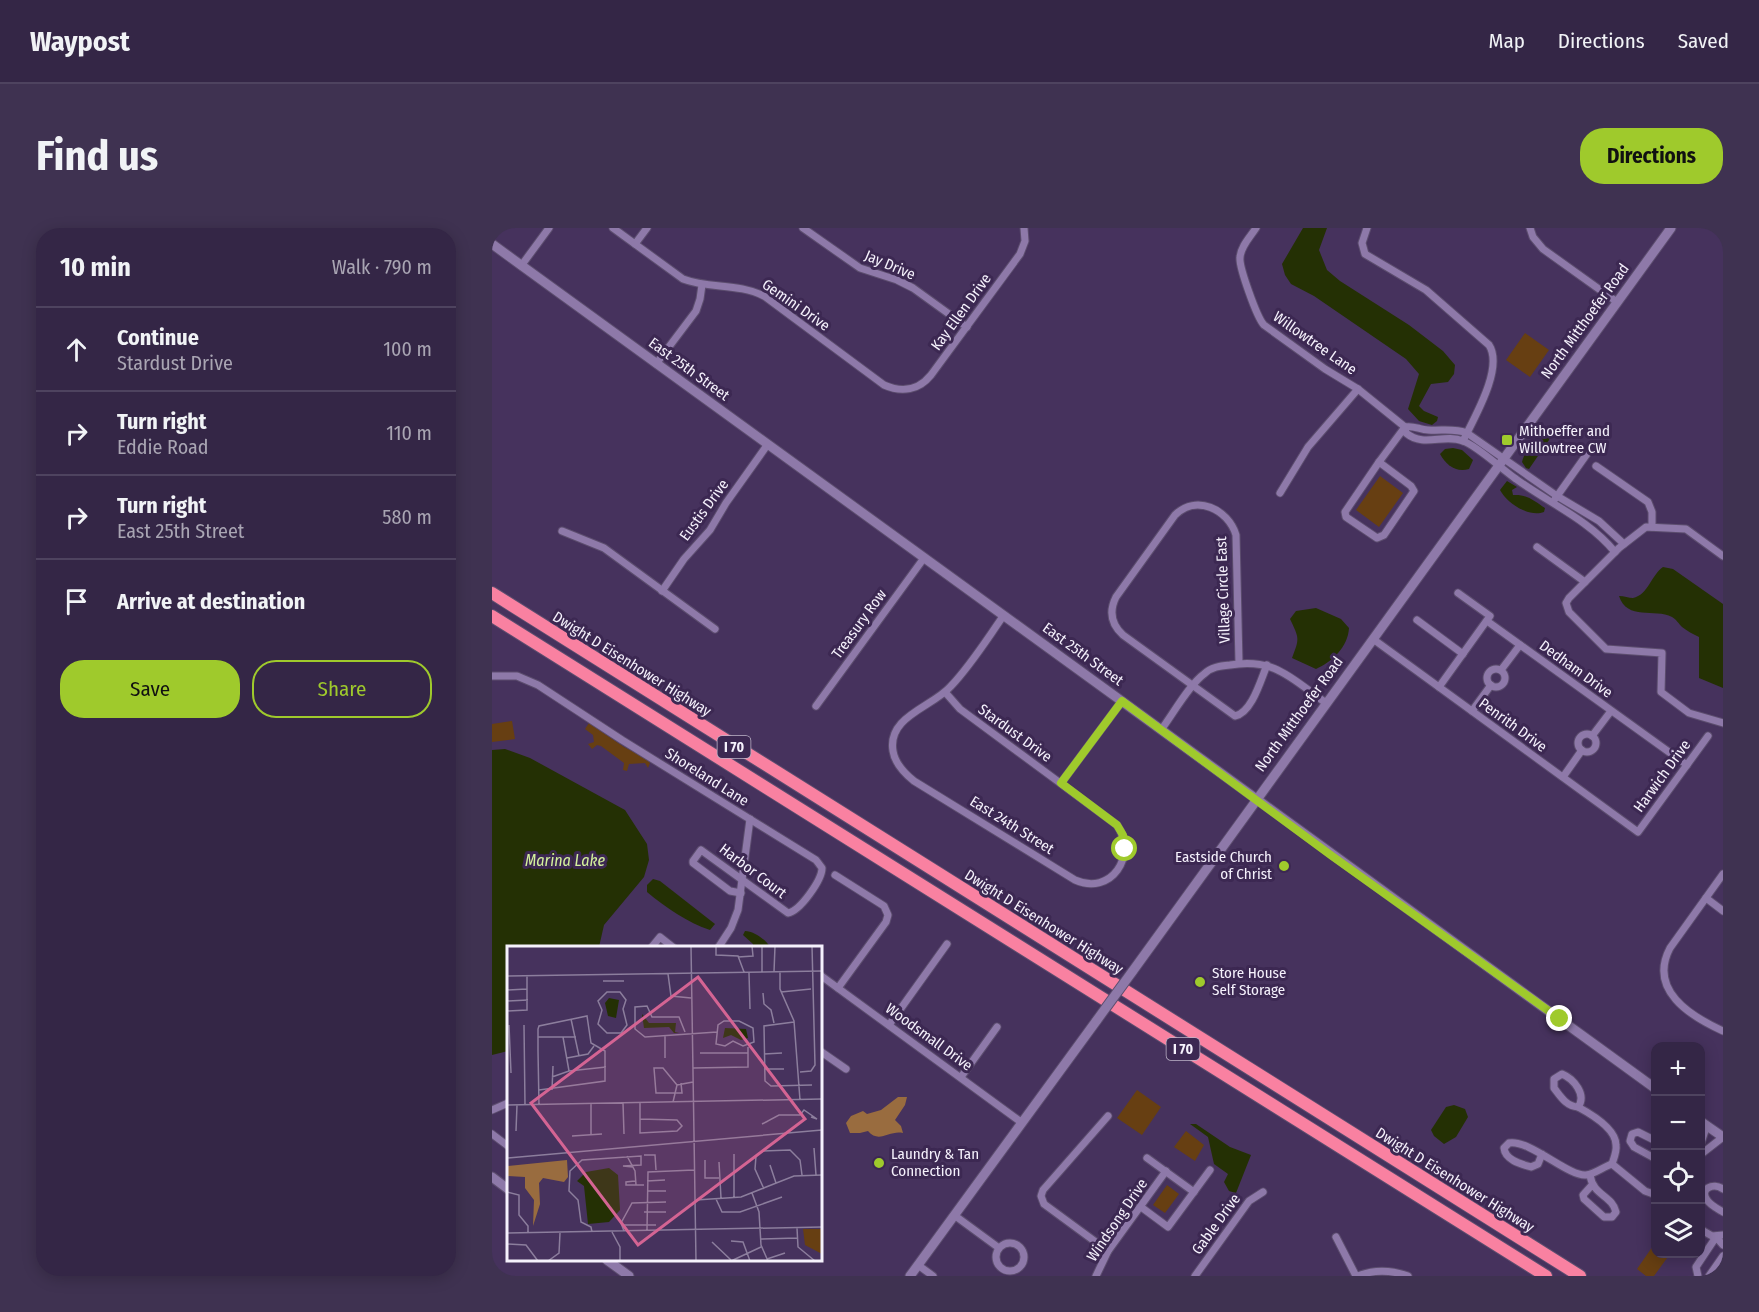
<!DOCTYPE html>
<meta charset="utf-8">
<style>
:root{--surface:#342646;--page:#3f3251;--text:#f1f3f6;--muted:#a9a5b3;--line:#4e435f;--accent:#9fca2c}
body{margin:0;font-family:"Fira Sans Condensed",sans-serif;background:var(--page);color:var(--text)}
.controls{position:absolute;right:18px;bottom:18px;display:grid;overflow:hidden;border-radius:12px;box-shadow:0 3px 15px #0003}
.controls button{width:54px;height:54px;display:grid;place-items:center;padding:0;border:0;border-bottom:2px solid var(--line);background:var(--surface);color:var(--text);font:30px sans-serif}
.stop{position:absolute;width:18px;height:18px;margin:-14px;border:4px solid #9fca2c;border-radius:50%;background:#fff}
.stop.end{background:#9fca2c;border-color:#fff;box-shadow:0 2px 6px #0008}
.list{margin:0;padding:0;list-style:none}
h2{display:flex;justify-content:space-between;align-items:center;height:78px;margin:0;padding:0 24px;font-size:26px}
h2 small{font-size:20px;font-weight:400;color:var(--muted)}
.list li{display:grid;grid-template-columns:39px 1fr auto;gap:18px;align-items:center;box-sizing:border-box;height:84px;padding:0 24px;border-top:2px solid var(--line)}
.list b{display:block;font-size:22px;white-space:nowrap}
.list p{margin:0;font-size:20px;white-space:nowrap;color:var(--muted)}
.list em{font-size:20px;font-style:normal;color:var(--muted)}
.actions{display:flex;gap:12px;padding:18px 24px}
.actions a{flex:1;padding:14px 0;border:2px solid var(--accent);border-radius:24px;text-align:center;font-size:21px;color:var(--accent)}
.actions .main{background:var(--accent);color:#111}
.icon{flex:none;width:33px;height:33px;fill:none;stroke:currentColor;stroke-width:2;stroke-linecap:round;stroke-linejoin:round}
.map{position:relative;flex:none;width:1231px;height:1048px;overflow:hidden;border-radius:24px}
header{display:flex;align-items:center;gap:36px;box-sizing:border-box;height:84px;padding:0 30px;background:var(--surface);border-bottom:2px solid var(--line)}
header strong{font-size:28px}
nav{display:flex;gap:33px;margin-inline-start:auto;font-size:21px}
.intro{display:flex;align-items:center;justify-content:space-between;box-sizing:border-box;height:144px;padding:0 36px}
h1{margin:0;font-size:42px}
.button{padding:15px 27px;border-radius:24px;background:var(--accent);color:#111;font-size:21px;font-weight:700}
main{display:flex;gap:36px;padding:0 36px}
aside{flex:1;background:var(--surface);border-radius:24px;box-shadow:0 3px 15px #0003}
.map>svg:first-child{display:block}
.green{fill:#673f12}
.forest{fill:#996c3f}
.water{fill:#243004}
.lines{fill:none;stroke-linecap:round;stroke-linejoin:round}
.street-casing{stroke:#5c4d6e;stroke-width:9}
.secondary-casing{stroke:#5c4d6e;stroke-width:11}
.highway-casing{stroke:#5c4d6e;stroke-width:14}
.street{stroke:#8e79a9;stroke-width:7}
.secondary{stroke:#8e79a9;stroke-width:9}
.highway{stroke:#f981a1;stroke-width:12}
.secondary-bridge-casing{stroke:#5c4d6e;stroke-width:11;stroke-linecap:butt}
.secondary-bridge{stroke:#8e79a9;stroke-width:9}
.route{stroke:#9fca2c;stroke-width:8}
.poi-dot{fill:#9fca2c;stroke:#3c2852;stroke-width:2}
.labels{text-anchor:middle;stroke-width:6;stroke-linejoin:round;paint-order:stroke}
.shield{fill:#3c2852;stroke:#beb5c9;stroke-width:1.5}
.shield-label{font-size:14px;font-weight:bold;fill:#f5f1fc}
.street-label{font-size:15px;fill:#f5f1fc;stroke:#3c2852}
.poi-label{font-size:15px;fill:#f5f1fc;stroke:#3c2852;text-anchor:start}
.water-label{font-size:16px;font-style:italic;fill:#d4f29c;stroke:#3c2852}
.inset-road{fill:none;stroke:#8c7e9d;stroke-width:1.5}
.view{fill:#d46493;fill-opacity:0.15;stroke:#d46493;stroke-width:3}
.inset-edge{fill:none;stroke:#f5f1fc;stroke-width:3}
</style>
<header>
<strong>Waypost</strong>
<nav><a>Map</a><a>Directions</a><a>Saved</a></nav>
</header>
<div class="intro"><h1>Find us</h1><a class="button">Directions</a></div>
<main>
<aside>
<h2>10 min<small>Walk · 790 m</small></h2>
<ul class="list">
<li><svg class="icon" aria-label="ahead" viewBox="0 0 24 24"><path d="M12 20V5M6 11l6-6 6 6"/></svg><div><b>Continue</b><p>Stardust Drive</p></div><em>100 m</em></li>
<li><svg class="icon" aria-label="right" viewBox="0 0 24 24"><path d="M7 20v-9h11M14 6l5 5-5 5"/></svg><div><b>Turn right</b><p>Eddie Road</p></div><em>110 m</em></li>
<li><svg class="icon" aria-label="right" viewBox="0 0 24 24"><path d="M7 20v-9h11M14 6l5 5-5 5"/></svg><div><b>Turn right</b><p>East 25th Street</p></div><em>580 m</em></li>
<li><svg class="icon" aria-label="arrive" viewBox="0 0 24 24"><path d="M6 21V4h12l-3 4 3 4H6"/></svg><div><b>Arrive at destination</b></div></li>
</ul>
<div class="actions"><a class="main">Save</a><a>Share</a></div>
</aside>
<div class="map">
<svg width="1231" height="1048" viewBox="0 0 1231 1048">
<rect width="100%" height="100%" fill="#46325d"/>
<!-- green -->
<g class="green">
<path d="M1033,105L1057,122L1038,149L1014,132Z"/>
<path d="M888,248L911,265L887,299L864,282Z"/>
<path d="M20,493L23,511L0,514V496Z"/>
<path d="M97,495L132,519L154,530L158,535L156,540L153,535L137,536L135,543L131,542L132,535L109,518L105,517L100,521L96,516L102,514L101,507L93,501Z"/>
<path d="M645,862L669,879L650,907L625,890Z"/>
<path d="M694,903L712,917L703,933L682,919Z"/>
<path d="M675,957L687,966L673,985L661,977Z"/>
<path d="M1163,1015L1164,1026H1178L1162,1048H1154L1145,1041Z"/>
</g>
<!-- forest -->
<path class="forest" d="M406,869H415L413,877L403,892L409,898L411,905C397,902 387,916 376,903L368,905H358L354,895L359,888L371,883L375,886L389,882Z"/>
<!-- water -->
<g class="water">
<path d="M811,0H835L827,22L835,42L848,53L917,97L951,123L963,137L962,146L956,154L939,156L927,178L932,183L946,189L945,193L940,197L927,193L916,181L927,146L914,131L822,68L799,56L793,47L790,36Z"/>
<path d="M1053,201L1060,203L1057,212L1037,241L1034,240L1030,234C1033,221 1044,210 1053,201Z"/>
<path d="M961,220L970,222L981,232L977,241C964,245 954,237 948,226L953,221Z"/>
<path d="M1015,253L1025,259L1020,262L1021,267C1035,266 1042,273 1053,280L1052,284C1037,290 1015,275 1008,262Z"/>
<path d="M1171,339L1181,341L1231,376V460L1207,450V409C1201,406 1195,403 1190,399C1187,396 1184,391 1180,389C1163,380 1135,393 1127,368C1132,368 1137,370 1141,370C1156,367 1160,346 1171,339Z"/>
<path d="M824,380L849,391L857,400C856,419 840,434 824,441L800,430C808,410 807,410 798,391L804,383Z"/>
<path d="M13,521L38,530L133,582L155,616L157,632L152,649L112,697L107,719L16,720V823L0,827V522Z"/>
<path d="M161,651L168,653L223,696L218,702C196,695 173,679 155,664V657Z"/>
<path d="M253,703C262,703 274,712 278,719H261V716L251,707Z"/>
<path d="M962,877L973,881L976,889L964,909L952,916L942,908L939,902L954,879Z"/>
<path d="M698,896H704L738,919L759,927L744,965L737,963L732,954L736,946L722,936L716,909Z"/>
</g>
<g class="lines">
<defs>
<g id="street">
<path d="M121,0L191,51C217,61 246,55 272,68L392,157C410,165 427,162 439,147L528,26L533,13L532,0"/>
<path d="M311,0L368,40L405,52L421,60L475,99"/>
<path d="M764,0C759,8 748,19 748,30C747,39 765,90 772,97L833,141L866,161L913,199L914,205C932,220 952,205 971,213C984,217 1011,242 1024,251C1057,275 1097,292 1123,324"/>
<path d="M875,0L870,15L873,26L934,62L997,117C1012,140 982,190 971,213"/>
<path d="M1038,0L1041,9L1051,21L1125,74"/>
<path d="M143,16L155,0"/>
<path d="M29,38L57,0"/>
<path d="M164,136L204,83L208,71L210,57"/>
<path d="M913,199C921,197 928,202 936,202C950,203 962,200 975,205L1065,268L1107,293L1132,316"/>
<path d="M887,234L919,258L922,263L892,307L885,310L854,289L853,284Z"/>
<path d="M887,234L913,199"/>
<path d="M1104,238L1156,274L1160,284V299"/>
<path d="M788,265L816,219L866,161"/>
<path d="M1063,271L1095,226"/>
<path d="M70,303L112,320L223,401"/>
<path d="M1045,319L1093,354"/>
<path d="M1231,328L1194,301L1154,299L1127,320L1077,370L1074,375L1077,384L1114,421L1170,425L1169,464L1197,485L1231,495"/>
<path d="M170,363L192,331L218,302L234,275L276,216"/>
<path d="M925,392L971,426"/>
<path d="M995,393L1195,537"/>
<path d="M881,411L1146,604L1216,508"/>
<path d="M747,435L744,307C736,281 704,266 683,287L624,369C617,383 619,396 631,407L743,488C760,485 769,451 775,437"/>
<circle cx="1004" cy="450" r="9"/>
<path d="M1009,442L1028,417"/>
<path d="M0,448H25L46,457L130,512L324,632L330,640C330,652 308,683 296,685L209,622L201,633V635L238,663L249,665"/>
<path d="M947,459L998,388L966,365"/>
<path d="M453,464L468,481L625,597C646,628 619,668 583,652L422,553C412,545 403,536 401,523C395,488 441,479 459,458C479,437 495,411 512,387"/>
<path d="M324,478L432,330"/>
<path d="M980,483L999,457"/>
<path d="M669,502C681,486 697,457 712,446C719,439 728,438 738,437C782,429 800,451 834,475"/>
<circle cx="1095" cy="515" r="9"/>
<path d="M1100,508L1119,483"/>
<path d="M1071,549L1090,522"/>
<path d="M569,555L630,473"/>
<path d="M1231,646L1178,720C1156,762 1198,788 1231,803"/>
<path d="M343,647L392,678L396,687L394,694L346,760"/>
<path d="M1214,670L1231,683"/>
<path d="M159,720L168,709L182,720"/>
<path d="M226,720L239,700L246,682L258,591"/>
<path d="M328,747L529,894"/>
<path d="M397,797L455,716"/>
<path d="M328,823L354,841"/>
<path d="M1070,846C1082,851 1095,867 1086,879C1074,878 1069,869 1062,860V851Z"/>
<path d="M469,849L505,799"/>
<path d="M1086,879C1099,886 1124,901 1124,917C1125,923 1122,930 1120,936"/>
<path d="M0,882L16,875"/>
<path d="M616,888L551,962L549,968L552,976L616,1023"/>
<path d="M0,906L16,918"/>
<path d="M1164,913L1146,904L1140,906L1138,913L1142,919L1164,931"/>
<path d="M1208,918L1215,897"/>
<path d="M1050,926L1046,936L1039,939C1029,936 1013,932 1012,920L1017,915C1037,911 1077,949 1094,947C1103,946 1111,939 1120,936L1153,963L1164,967"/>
<path d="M1208,927L1231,909"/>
<path d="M655,930L702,964"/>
<path d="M1098,947C1101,968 1120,967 1124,984L1120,989H1112L1092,971L1091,967L1100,957"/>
<path d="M1231,961C1221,954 1207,961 1215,972C1218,977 1226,981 1231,984"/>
<path d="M649,979L676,999L718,942"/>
<path d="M462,987L507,1020"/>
<path d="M1208,1001L1220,1008L1231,1007"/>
<path d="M844,1009L864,1048"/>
<circle cx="518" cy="1029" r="14"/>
<path d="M426,1037L441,1048"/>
<path d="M604,1048L616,1023L674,943"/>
<path d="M703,1048L757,973L771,964"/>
<path d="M866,1048C883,1041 899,1042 916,1048"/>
<path d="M1206,1048L1204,1039L1224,1009L1231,1017"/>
<path d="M1217,1048L1231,1028"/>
</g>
<g id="secondary">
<path d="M0,16L1164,861"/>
<path d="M640,744L1179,0"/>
<path d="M1208,893L1231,909"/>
<path d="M0,949L16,961"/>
<path d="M115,1032L137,1048"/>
<path d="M418,1048L605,792"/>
</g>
<g id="highway">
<path d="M0,365L1088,1048"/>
<path d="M0,388L1054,1048"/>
</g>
</defs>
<!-- street casing -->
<use href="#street" class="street-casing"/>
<!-- secondary casing -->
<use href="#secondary" class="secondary-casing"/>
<!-- highway casing -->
<use href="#highway" class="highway-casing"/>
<!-- street -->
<use href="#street" class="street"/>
<!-- secondary -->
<use href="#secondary" class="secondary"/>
<!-- highway -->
<use href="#highway" class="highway"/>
<defs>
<path id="secondary-bridge" d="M605,792L640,744"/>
</defs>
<!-- secondary-bridge casing -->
<use href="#secondary-bridge" class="secondary-bridge-casing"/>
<!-- secondary-bridge -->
<use href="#secondary-bridge" class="secondary-bridge"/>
</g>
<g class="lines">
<!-- route -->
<path class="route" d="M633,621L631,607L625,597L569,555L630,473L840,628L1068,791"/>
</g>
<!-- markers -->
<g class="poi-dot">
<rect x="1009" y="206" width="12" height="12" rx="3"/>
<circle cx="792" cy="638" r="6"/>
<circle cx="708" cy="754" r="6"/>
<circle cx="387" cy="935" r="6"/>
</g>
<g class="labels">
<!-- shield labels -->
<g class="shield">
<rect x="225.5" y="508" width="33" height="22" rx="4.5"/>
<rect x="674.5" y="810" width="33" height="22" rx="4.5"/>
</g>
<g class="shield-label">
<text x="242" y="524">I 70</text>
<text x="691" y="826">I 70</text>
</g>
<!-- street labels -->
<g class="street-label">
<text transform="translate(398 37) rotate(23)" y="5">Jay Drive</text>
<text transform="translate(304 77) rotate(35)" y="5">Gemini Drive</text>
<text transform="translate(469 84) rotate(-54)" y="5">Kay Ellen Drive</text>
<text transform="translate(1093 93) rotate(-54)" y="5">North Mitthoefer Road</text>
<text transform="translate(823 115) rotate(35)" y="5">Willowtree Lane</text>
<text transform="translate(197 141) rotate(36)" y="5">East 25th Street</text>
<text transform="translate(212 282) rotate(-54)" y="5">Eustis Drive</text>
<text transform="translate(731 362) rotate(-92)" y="5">Village Circle East</text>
<text transform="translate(367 396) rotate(-54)" y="5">Treasury Row</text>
<text transform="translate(591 426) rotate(36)" y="5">East 25th Street</text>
<text transform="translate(140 436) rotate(32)" y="5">Dwight D Eisenhower Highway</text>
<text transform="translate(1084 441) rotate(36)" y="5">Dedham Drive</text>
<text transform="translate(807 486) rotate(-54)" y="5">North Mitthoefer Road</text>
<text transform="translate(1021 497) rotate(36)" y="5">Penrith Drive</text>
<text transform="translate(523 505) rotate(36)" y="5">Stardust Drive</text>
<text transform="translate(1170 548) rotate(-54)" y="5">Harwich Drive</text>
<text transform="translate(215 549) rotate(32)" y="5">Shoreland Lane</text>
<text transform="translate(520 597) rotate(32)" y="5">East 24th Street</text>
<text transform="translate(261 643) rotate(37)" y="5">Harbor Court</text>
<text transform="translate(552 694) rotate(32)" y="5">Dwight D Eisenhower Highway</text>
<text transform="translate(437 809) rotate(36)" y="5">Woodsmall Drive</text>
<text transform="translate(963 952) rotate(32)" y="5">Dwight D Eisenhower Highway</text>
<text transform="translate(625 992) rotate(-56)" y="5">Windsong Drive</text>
<text transform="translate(724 996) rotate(-54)" y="5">Gable Drive</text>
</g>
<!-- poi labels -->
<g class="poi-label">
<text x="1027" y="208">Mithoeffer and<tspan x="1027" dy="17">Willowtree CW</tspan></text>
<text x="780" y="634" text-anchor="end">Eastside Church<tspan x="780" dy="17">of Christ</tspan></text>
<text x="720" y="750">Store House<tspan x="720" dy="17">Self Storage</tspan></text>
<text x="399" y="931">Laundry &amp; Tan<tspan x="399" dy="17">Connection</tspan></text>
</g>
<!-- water labels -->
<g class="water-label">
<text x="73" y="638">Marina Lake</text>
</g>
</g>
<!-- overview -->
<g transform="translate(15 718)">
<rect width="315" height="315" fill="#46325d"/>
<path d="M296,283H315V308L298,299Z" fill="#673f12"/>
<path d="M60,214L61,231L57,236L36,232L32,237L33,258L26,280L27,254L18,242V231L0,230V220Z" fill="#996c3f"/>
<path d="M102,52L112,54L109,72L101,70L98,57ZM135,68L142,77H169L168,86L172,87H167L162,81L137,82ZM218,82L239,83L241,92L234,94L224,89L216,92ZM102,222L111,229L113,264L102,276L81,278L77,240L70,235L79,226Z" fill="#243004"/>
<path class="inset-road" d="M184,0L189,315M209,0V9L231,10L237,26M255,0V26M231,11L246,10L245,0M267,26L268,0M273,26V43L287,75L293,154M242,27L243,63M161,28L164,50L184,52M0,30L315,25M96,35H117M0,44L20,43M100,46H113L119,54L116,63L120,79L114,87H100L91,78L95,64L91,55ZM274,46L304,43M256,47L257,58L264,64L267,77M0,55L21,54M0,65L20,64V30M64,73L72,110M217,75H232L246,82L247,96L236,100L226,95L218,100L209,98L211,79ZM287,76L257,80L258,135L264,140L305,139M2,79L4,127M17,79L18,159M178,86L172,71H145L140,60L128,61V83L138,91L210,86M158,90V112M31,91H69M56,91L62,125M193,107H241M257,108L275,107M60,112L81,108L87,100M186,122L241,121V101M257,123H277M293,126L304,125L308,119L305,0M45,131L62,125L99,121M170,139L156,122H147L149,147H175L174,137M32,144L98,135V105L84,97L80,70L32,80L31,83V105L32,159M45,144L46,120M166,156L170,139L186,136M116,157L117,188M84,158V188M0,159L315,153M133,173L170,174L175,180L170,185L133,187V157M261,175L255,178L272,169H293L297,164L310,173L304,171M9,185L10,159M65,190L95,188M307,202L309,229M137,209H148L149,224M120,210L128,225L129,239M249,210L256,205L283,204L293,214L295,229M249,210L248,223L257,243M0,212L315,184M198,214V232H212M212,216L214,252M263,219L269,237M128,235L119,236V239H137M140,235L158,234M140,245H159M0,246L12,249V269L21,280V287M245,247L252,266L254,299L261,315M227,252V208M209,253L215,266H233L275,251M189,254L234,251L287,230L315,229M137,266H159M117,279H149M290,282L291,301L308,315M140,284L141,226L187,224M117,285L114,277L125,257L159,256M85,286L84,281L74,276L71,254L62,245L63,225L75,214L134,210V219L116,220L126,221M105,286L113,301V315M0,287L315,281M253,293L290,292M224,295L236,296L243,315M205,296L224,314M0,298L19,299L31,315M260,313L278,307M41,315L52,307L53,287M224,315L254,301"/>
<path class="view" d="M191,31L298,173L131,299L24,157Z"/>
<rect width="315" height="315" class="inset-edge"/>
</g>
</svg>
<div class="controls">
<button>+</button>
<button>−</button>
<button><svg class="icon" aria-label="locate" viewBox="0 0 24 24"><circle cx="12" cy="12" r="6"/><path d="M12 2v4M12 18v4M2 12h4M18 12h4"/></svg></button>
<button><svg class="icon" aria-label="layers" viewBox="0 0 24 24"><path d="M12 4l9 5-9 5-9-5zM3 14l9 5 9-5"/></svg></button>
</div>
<div class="stop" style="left:633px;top:621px"></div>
<div class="stop end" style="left:1068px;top:791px"></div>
</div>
</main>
